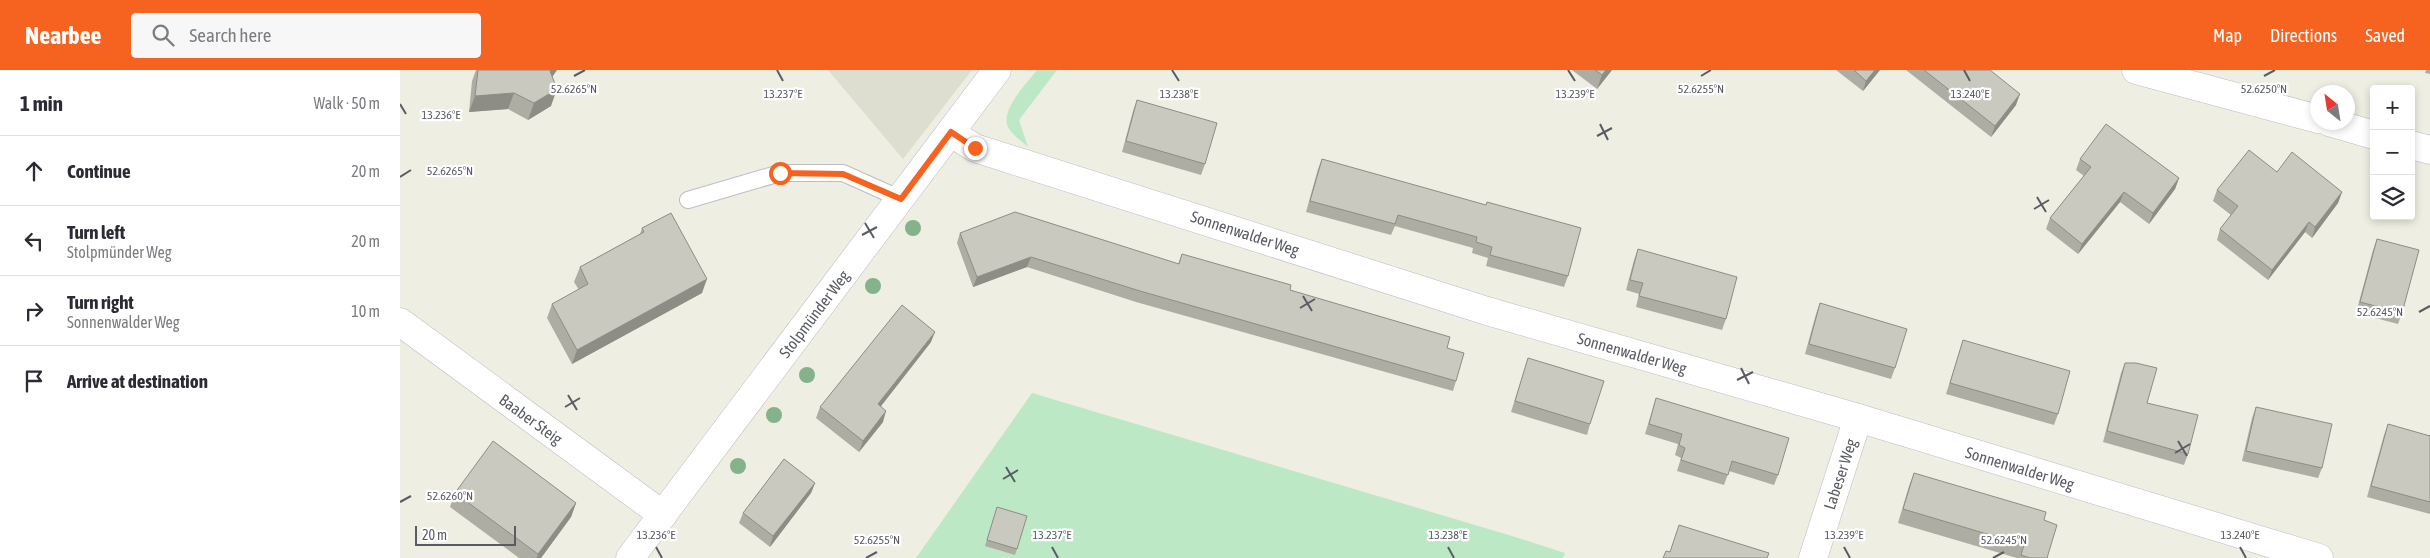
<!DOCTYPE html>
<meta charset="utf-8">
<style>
:root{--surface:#fff;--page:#f7f7f7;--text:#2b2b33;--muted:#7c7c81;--line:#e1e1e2;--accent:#f66220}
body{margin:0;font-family:"Asap Condensed",sans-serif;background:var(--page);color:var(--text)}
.controls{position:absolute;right:15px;top:15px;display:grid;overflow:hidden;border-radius:5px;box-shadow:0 2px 8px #0003}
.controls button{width:45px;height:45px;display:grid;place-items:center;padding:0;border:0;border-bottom:1px solid var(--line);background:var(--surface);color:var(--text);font:25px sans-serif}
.compass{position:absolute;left:1910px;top:15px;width:45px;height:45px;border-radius:50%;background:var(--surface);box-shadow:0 2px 8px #0003;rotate:330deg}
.scale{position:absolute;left:15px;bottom:12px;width:101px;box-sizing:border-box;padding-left:5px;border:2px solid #5a5c64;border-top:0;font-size:14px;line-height:18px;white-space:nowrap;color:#5a5c64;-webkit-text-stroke:4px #fff;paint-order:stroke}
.stop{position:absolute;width:15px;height:15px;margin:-11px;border:4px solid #f66220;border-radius:50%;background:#fff}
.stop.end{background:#f66220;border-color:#fff;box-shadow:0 1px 5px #0008}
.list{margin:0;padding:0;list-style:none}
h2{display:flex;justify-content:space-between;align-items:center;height:65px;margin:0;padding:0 20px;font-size:21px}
h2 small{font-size:16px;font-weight:400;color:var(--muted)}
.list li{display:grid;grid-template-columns:32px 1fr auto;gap:15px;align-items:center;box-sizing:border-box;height:70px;padding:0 20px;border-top:1px solid var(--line)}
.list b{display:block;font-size:19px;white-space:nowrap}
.list p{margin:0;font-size:16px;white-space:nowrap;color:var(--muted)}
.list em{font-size:16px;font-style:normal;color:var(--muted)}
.icon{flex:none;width:28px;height:28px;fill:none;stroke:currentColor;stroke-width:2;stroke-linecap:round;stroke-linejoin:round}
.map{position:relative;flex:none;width:2030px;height:488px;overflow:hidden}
header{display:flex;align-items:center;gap:30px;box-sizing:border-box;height:70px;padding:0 25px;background:var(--accent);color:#fff}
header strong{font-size:24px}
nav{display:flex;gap:28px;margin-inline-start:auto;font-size:18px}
.search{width:350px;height:45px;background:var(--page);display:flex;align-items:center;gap:12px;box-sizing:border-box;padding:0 18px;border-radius:5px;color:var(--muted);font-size:19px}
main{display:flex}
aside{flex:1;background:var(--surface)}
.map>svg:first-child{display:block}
.education{fill:#deded0}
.green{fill:#bce8c6}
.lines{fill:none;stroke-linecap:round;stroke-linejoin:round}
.service-casing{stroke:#bcbdc4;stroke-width:18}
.minor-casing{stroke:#bcbdc4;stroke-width:29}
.service{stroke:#fff;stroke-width:16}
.minor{stroke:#fff;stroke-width:28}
.tree{fill:#84b28b}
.wall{fill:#adada4}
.shaded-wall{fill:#8d8d86}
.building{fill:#c9c9bf;stroke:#8d8d86}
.route{stroke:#f66220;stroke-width:6}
.ticks{fill:none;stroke:#5a5c64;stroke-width:2}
.labels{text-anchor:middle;stroke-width:4.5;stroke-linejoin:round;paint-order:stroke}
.street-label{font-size:16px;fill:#5a5c64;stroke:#fff}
.ticks-label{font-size:12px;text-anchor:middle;fill:#5a5c64;stroke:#fff;stroke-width:4.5;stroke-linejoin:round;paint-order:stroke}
</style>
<header>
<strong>Nearbee</strong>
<div class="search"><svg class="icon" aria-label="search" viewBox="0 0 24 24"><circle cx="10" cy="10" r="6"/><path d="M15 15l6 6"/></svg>Search here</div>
<nav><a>Map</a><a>Directions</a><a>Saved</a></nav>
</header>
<main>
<aside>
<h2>1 min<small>Walk · 50 m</small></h2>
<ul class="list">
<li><svg class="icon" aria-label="ahead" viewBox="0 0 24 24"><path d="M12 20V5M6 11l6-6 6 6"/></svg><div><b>Continue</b></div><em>20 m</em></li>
<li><svg class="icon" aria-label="left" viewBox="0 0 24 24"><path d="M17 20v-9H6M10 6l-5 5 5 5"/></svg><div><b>Turn left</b><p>Stolpmünder Weg</p></div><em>20 m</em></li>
<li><svg class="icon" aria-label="right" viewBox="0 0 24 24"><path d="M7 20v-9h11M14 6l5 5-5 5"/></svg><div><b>Turn right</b><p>Sonnenwalder Weg</p></div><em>10 m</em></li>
<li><svg class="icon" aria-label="arrive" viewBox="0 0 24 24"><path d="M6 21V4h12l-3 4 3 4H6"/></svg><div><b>Arrive at destination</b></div></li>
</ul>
</aside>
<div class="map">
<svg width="2030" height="488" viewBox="0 0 2030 488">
<rect width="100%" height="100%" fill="#eeeee2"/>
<!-- education -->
<path class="education" d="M428,0H572L503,89Z"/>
<!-- green -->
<g class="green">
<path d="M637,0H657L619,50L628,77C622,71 612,65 608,57C600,40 627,13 637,0Z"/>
<path d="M632,323L1112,466L1165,483L1163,488H516Z"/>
</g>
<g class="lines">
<defs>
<path id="service" d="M288,130L380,103H443L501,129"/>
<g id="minor">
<path d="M1736,0L1918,49"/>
<path d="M1929,52L1974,65"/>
<path d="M551,63L575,78L1087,241L1458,348L1919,488"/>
<path d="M2011,75L2030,80"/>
<path d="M0,252L263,445"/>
<path d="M230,488L597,0"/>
<path d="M1413,488L1458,348"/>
</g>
</defs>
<!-- service casing -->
<use href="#service" class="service-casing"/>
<!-- minor casing -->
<use href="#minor" class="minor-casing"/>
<!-- service -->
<use href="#service" class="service"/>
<!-- minor -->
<use href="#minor" class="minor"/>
</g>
<!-- trees -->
<g class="tree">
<circle cx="513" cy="158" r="8"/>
<circle cx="473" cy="216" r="8"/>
<circle cx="407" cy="305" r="8"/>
<circle cx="374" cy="345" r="8"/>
<circle cx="338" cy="396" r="8"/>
</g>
<!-- wall -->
<g class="wall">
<path d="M76,0H157L152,7L151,36L128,50L108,39L69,42L72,11Z"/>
<path d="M1172,0H1212L1197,19Z"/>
<path d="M1436,0H1480L1463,21Z"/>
<path d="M1506,0H1590L1616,35L1591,67Z"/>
<path d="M2026,0H2030V4L2025,3Z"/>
<path d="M737,30L805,94L801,105L722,82L733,41Z"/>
<path d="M922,89L1168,206L1164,217L1086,196L1088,188L1072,183L1073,178L995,156L991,165L906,142L918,99Z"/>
<path d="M1680,89L1779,108L1775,119L1749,154L1720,132L1678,184L1646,159L1650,148L1684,106L1676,100Z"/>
<path d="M1877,102L1942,122L1938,133L1912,168L1905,162L1868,210L1817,170L1820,159L1831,145L1813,131L1817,120Z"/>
<path d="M242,158L302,223L172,294L147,248L152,234L179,220L174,212L180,197L240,164Z"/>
<path d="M560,163L778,194L782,184L890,220L1047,278L1056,311L1053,321L736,232L627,197L573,217L557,173Z"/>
<path d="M1977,169L2002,243L1998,254L1956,243L1973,180Z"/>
<path d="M1238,179L1326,249L1322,260L1236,237L1239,224L1226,220L1234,190Z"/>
<path d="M1420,233L1495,298L1491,309L1405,284L1416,244Z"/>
<path d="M1563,270L1658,344L1654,355L1546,324Z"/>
<path d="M531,272L481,336L483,352L459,382L416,348L420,337Z"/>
<path d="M1128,288L1190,354L1187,365L1111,342Z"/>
<path d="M1725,293L1747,333L1788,384L1784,395L1703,372L1721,303Z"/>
<path d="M1256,328L1378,405L1374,415L1329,401L1324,415L1277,401L1281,388L1275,385L1278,374L1245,364Z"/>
<path d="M1856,337L1922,398L1918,408L1842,391L1852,348Z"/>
<path d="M1988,354L2029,366L2030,364V444L1967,427L1984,365Z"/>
<path d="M1514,403L1644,450L1647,488H1617L1498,453L1509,416Z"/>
<path d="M415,413L411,423L370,477L339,453L343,443Z"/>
<path d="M55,423L176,433L171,447L141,488H119L50,437Z"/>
<path d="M597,437L617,479L615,485L585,476Z"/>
</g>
<!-- shaded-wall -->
<g class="shaded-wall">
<path d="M151,0H157L145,17Z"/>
<path d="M1206,0H1212L1197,19L1202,5Z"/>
<path d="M1475,0H1480L1463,21L1466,11Z"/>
<path d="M157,19L151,36L128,50L134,33Z"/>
<path d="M114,23L108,39L69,42L75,26Z"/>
<path d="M1620,24L1616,35L1591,67L1595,56Z"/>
<path d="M1779,108L1775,119L1749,154L1753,143Z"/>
<path d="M1724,122L1720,132L1678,184L1682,174Z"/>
<path d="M1942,122L1938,133L1912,168L1915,157Z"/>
<path d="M1909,152L1905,162L1868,210L1872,200Z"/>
<path d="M631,187L627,197L573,217L577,207Z"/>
<path d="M307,209L302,223L172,294L177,280Z"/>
<path d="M535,262L531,272L474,345L478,334Z"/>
<path d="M486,341L483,352L459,382L463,371Z"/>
<path d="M415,413L411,423L370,477L373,466Z"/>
<path d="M176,433L171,447L141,488H137L138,484Z"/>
</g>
<!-- building -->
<g class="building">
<path d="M78,0H151L150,1L157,19L134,33L114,23L75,26Z"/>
<path d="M1195,0H1206L1202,5Z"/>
<path d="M1454,0H1475L1466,11Z"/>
<path d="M1524,0H1590L1620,24L1595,56Z"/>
<path d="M737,30L817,53L805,94L726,71Z"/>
<path d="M1706,54L1779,108L1753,143L1724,122L1682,174L1650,148L1691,97L1680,89Z"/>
<path d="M1849,80L1877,102L1892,82L1942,122L1915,157L1909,152L1872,200L1820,159L1838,136L1817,120Z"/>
<path d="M922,89L1086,135L1087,132L1181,158L1168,206L1090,185L1092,177L1076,172L1077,167L998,145L995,154L910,131Z"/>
<path d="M615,142L779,194L782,184L891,215L890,220L1050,267L1047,278L1064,283L1056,311L740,221L631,187L577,207L560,163Z"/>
<path d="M271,143L307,209L177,280L152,234L188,214L180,197L244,162L242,158Z"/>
<path d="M1977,169L2019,180L2002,243L1960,232Z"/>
<path d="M1238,179L1337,207L1326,249L1239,226L1243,213L1230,210Z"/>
<path d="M1420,233L1507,259L1495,298L1409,274Z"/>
<path d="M502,235L535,262L478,334L486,341L463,371L420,337Z"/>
<path d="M1563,270L1670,301L1658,344L1550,313Z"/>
<path d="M1128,288L1204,311L1190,354L1115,331Z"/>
<path d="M1725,293H1736L1757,298L1747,333L1798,345L1788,384L1707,361Z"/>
<path d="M1256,328L1389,368L1378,405L1332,391L1328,405L1281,390L1285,378L1279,375L1282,364L1249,354Z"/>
<path d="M1856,337L1932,354L1922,398L1846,381Z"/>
<path d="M1988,354L2030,366V365V432L1971,416Z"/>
<path d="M93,371L176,433L138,484L55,423Z"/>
<path d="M384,389L415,413L373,466L343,443Z"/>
<path d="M1514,403L1646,442L1644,450L1657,455L1647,488H1630L1621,485L1624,475L1503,439Z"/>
<path d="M597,437L627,446L617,479L587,470Z"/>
<path d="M1279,455L1369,483L1367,488H1263L1266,481L1270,482Z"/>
</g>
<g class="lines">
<!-- route -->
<path class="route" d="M380,103L443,104L501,129L551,62L575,78"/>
</g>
<!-- ticks -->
<path class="ticks" d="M377,0L383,11M772,0L779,11M1168,0L1175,11M1564,0L1570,11M174,6L185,0M1301,6L1311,0M1864,6L1875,0M0,34L6,44M1200,54L1208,70M1197,66L1212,58M0,107L11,100M1637,127L1646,142M1634,139L1649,130M465,153L474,168M462,165L477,157M903,226L912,241M900,238L915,229M2019,242L2030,236M1341,298L1349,314M1337,310L1353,302M168,325L177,340M165,337L180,328M1778,371L1787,386M1775,383L1790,374M606,397L615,412M603,409L618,400M0,432L11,426M256,477L262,488M652,477L658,488M1048,477L1054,488M1444,477L1450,488M1840,477L1846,488M466,488L477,482M1593,488L1604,482"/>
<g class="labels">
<!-- street labels -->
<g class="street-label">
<text transform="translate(845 163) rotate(18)" y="6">Sonnenwalder Weg</text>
<text transform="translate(414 244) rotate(-53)" y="6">Stolpmünder Weg</text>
<text transform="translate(1232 283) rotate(16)" y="6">Sonnenwalder Weg</text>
<text transform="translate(131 349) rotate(36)" y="6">Baaber Steig</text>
<text transform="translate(1620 398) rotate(17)" y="6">Sonnenwalder Weg</text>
<text transform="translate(1440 404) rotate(-72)" y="6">Labeser Weg</text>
</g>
</g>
<g class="ticks-label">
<text x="174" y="23">52.6265°N</text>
<text x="1301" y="23">52.6255°N</text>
<text x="1864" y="23">52.6250°N</text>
<text x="383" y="28">13.237°E</text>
<text x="779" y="28">13.238°E</text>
<text x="1175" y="28">13.239°E</text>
<text x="1570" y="28">13.240°E</text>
<text x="41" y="49">13.236°E</text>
<text x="50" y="105">52.6265°N</text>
<text x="1980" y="246">52.6245°N</text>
<text x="50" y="430">52.6260°N</text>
<text x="256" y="469">13.236°E</text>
<text x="652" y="469">13.237°E</text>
<text x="1048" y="469">13.238°E</text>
<text x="1444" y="469">13.239°E</text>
<text x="1840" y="469">13.240°E</text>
<text x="477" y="474">52.6255°N</text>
<text x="1604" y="474">52.6245°N</text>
</g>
</svg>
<div class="controls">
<button>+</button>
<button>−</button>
<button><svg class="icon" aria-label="layers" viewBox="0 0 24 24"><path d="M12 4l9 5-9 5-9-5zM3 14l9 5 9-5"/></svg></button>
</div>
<svg class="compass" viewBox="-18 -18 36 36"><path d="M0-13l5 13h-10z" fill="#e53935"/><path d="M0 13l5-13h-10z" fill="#7c7c81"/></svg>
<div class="scale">20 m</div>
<div class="stop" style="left:380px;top:103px"></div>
<div class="stop end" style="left:575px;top:78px"></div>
</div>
</main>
